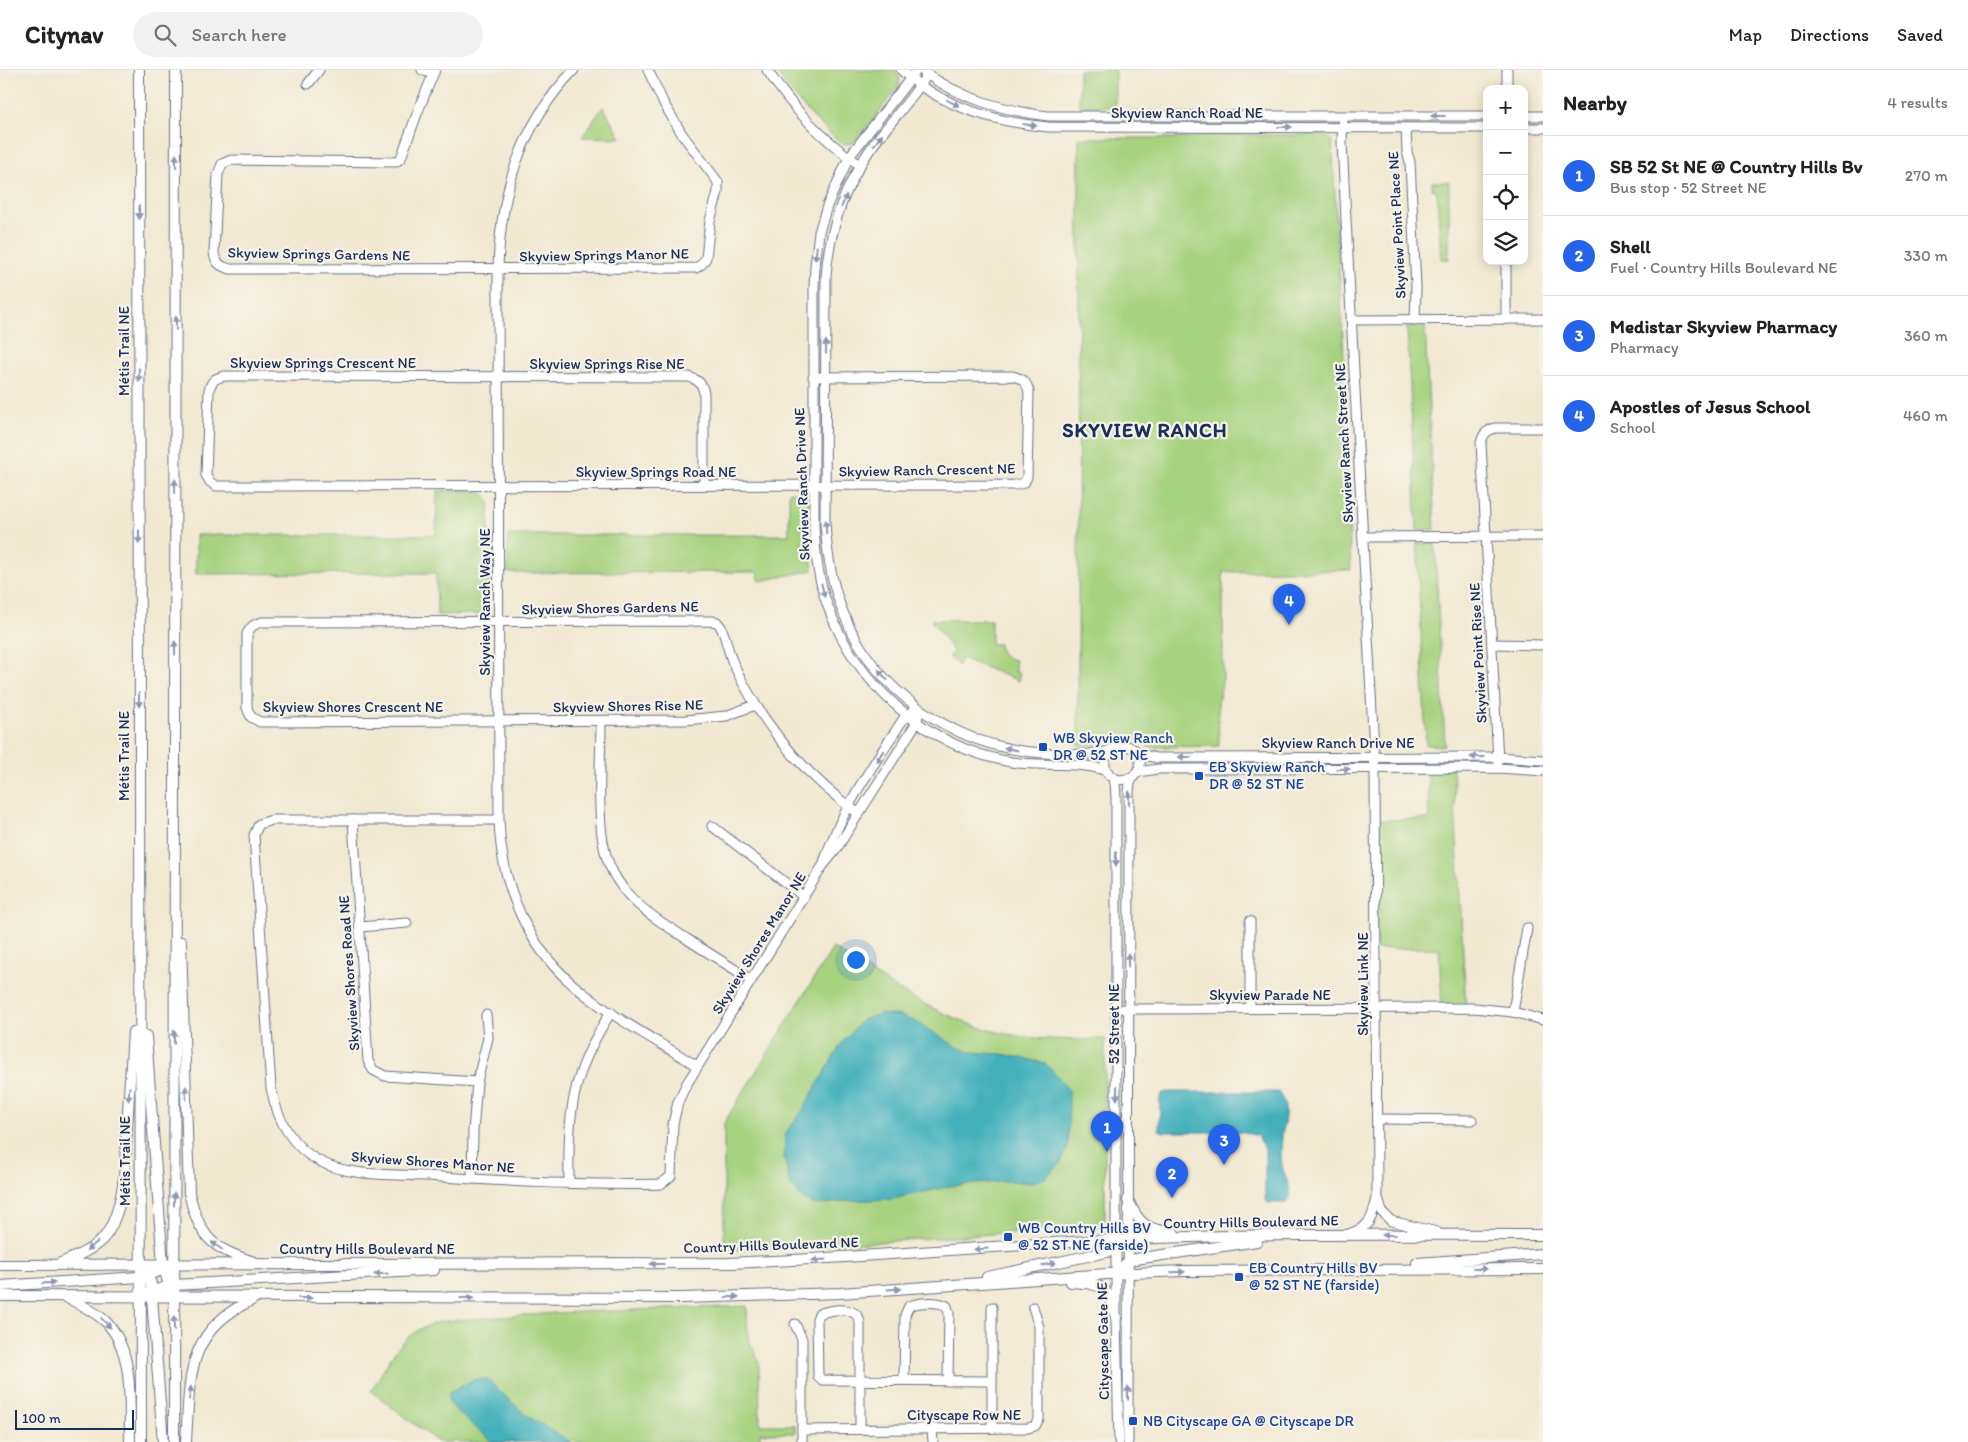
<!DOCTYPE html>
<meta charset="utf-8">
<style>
:root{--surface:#fff;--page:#f2f2f2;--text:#222;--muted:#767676;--line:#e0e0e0;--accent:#2563eb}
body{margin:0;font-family:Itim,sans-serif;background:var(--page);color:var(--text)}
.controls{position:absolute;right:15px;top:15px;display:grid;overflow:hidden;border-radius:10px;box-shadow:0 2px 12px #0003}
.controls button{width:45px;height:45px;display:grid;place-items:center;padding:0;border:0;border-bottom:1px solid var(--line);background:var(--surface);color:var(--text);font:25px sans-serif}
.scale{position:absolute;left:15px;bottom:12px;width:119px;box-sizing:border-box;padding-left:5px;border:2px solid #1b2f5e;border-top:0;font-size:14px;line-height:18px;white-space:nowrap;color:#1b2f5e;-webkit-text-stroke:4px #f7f3e8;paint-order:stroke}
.you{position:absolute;left:855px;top:889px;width:18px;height:18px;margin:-12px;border:4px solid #fff;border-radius:50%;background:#1a73e8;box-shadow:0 0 0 8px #1a73e833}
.badge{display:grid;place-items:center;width:32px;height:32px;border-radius:50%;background:var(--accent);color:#fff;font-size:16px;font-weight:700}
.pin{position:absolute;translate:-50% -41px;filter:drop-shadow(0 1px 2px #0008)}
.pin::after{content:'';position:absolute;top:26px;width:18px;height:15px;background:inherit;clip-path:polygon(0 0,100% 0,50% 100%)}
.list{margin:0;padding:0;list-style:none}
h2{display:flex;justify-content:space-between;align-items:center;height:65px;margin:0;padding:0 20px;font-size:21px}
h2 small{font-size:16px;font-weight:400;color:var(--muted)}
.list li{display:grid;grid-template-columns:32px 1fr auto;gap:15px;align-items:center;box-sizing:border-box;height:80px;padding:0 20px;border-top:1px solid var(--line)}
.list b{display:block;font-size:19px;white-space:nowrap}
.list p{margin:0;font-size:16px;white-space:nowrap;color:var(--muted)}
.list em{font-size:16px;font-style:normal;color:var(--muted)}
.icon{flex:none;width:28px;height:28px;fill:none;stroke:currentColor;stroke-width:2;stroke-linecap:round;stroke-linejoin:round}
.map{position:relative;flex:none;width:1543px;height:1372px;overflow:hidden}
header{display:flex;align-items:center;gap:30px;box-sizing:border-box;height:70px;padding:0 25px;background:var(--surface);border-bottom:1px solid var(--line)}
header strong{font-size:24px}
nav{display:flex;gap:28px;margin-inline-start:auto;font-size:18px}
.search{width:350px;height:45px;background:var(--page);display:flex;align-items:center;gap:12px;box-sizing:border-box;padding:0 18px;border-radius:28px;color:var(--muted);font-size:19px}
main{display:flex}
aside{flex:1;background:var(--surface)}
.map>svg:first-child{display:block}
.green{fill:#a7d27f;stroke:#61806e}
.water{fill:#42b1bc;stroke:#2e708d}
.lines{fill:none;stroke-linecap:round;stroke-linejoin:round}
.minor-casing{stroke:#667086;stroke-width:11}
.major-casing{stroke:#667086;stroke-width:12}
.minor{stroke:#fff;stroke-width:9}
.major{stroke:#fff;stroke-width:10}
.oneway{fill:#8d97ae}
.transit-dot{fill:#1a4fb4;stroke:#f7f3e8;stroke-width:2}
.labels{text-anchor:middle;stroke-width:4.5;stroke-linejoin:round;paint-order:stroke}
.street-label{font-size:15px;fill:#1b2f5e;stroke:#f7f3e8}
.transit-label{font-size:15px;fill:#164399;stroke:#f7f3e8;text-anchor:start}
.district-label{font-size:20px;font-weight:bold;letter-spacing:1px;fill:#1b2f5e;stroke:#f7f3e8}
</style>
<header>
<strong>Citynav</strong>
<div class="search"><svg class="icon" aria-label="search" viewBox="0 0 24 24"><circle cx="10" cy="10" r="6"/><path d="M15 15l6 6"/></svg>Search here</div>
<nav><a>Map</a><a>Directions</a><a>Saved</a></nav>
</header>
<main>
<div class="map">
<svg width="1543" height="1372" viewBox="0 0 1543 1372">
<rect width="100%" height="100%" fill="#f7f3e8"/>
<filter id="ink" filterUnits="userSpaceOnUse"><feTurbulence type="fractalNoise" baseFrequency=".02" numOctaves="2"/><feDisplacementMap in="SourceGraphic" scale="10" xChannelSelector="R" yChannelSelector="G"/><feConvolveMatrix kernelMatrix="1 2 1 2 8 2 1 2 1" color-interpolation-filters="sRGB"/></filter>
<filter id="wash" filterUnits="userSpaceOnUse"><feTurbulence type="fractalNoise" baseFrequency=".0096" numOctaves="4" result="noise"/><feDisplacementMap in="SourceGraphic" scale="20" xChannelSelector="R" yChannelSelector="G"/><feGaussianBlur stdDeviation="1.12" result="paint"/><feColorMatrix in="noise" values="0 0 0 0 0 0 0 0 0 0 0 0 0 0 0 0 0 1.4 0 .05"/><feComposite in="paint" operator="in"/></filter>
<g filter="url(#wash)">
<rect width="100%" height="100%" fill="#f1e8d1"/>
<!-- green -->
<g class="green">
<path d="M775,0H895L900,10L898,18L853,73L843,74C816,53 794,28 775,0Z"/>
<path d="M1079,0H1115V37L1079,36Z"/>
<path d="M603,37L621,68L582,67Z"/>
<path d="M1196,65H1324L1332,71L1344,288L1342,293L1351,500L1223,502V608L1218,632L1219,676L1148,677L1136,668L1122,663L1114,665L1096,675H1078L1079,68H1192Z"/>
<path d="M1432,112H1449V189H1441L1437,121L1432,119Z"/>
<path d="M1407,257H1425L1435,460H1417Z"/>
<path d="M437,421C451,421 481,415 489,430V536L484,544L437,545L436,503L196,504V465H436Z"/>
<path d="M789,422L803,423L809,429L808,465L813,500L760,511L757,502L508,503V465H789Z"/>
<path d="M1417,473H1435L1445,676L1426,675Z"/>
<path d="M931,550H991V574H999C999,584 1006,588 1015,590V602L1019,603V611L961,588L958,595L948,587L954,582Z"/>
<path d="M1453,698L1466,938H1442L1439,878L1376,879L1375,750L1429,749L1428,699Z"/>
<path d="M833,878C891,916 948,955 1018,966C1047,970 1076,970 1105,969V1156L837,1175L724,1180V1053Z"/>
<path d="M747,1236L748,1269L759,1291L760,1355H795V1363H760V1372H438L371,1321C393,1286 400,1260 444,1251L554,1243Z"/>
</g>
<!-- water -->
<g class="water">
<path d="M881,944L901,946L918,953L957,977L971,982L1002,984L1045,993L1060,1009L1069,1021L1068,1076L1061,1093L1045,1108L1030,1113L1011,1111L951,1116L893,1129L847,1131L817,1135L804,1130L790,1114L784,1088L785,1064L802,1041L841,974L862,950Z"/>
<path d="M1166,1022H1278C1290,1037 1284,1050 1282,1067C1281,1076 1281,1087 1282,1095C1284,1108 1296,1121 1287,1133H1268L1265,1129V1079L1258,1066L1241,1062H1163L1159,1060L1160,1028L1161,1024Z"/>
<path d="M475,1309H487L526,1345L571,1372H493L455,1340L449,1332V1322Z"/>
</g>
</g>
<g filter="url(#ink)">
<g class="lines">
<defs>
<g id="minor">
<path d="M422,0L433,4"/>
<path d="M435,0L418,41L401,88L396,92L231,90L222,94L218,104L214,182C215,193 220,196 230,199L696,198L702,194L706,188L710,151L718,122V112L682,64L663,32L648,0"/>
<path d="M574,0C520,56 500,123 498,200L499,750C501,816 528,881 582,922C617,950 659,972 697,996"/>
<path d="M767,0C792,38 823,70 860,95"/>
<path d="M901,0C941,37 995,52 1048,57L1487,58"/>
<path d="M917,0L849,87L827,136L819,162L815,196L814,218V456C815,482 818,509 827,534C855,614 927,677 1011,692C1038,697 1086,690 1108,702"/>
<path d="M924,2C961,29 1003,40 1048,46H1487"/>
<path d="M927,5C910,32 887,55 869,81C844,118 829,162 826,206L825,453C827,483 831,513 843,542C875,623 957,678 1043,683C1066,684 1089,687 1111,680"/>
<path d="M308,14L319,0"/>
<path d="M1507,19V0"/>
<path d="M1343,46L1342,73L1375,699L1377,1128C1372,1149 1371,1156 1349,1164"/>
<path d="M1524,46H1543"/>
<path d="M1406,58L1407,82L1410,92L1416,217L1415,250"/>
<path d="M1524,58H1543"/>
<path d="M1506,191V249"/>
<path d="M1351,250L1543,249"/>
<path d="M704,415V323C702,313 698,310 689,307L225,306C215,308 212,310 209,320L206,405L210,412L216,416L1015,415L1024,413L1027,407L1029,322C1027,312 1023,309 1013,306L813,307"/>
<path d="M1363,467L1543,466"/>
<path d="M1492,574L1543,575"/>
<path d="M755,635L726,646L686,650L260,652L251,647L247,638V564C251,556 254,554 262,552L712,551L717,552L721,557C726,568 728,581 733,593C762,655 803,704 859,744"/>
<path d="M601,651C601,688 597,736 603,772C611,822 648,844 687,869C708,883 730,896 751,910"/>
<path d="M1135,680C1157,710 1102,723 1105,691C1106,684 1110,679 1117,676C1127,672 1133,680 1142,684C1146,686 1152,687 1157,688L1497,687L1543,690"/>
<path d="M1498,690L1481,373C1483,364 1486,361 1495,358H1543"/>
<path d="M1138,702L1158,699L1498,698L1543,701"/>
<path d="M1112,706L1115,713L1116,727V1248L1119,1372"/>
<path d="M353,750L368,991L373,1000L385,1006L477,1012L473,1062L472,1109"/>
<path d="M499,750H272L259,754L254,765L271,1018C277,1048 290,1076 319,1091C348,1107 394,1104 427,1106C483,1110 540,1113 597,1114C618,1114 640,1115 661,1114L671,1106L673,1054L678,1032L686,1015L822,797L835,781L917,652L919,639"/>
<path d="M712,756L804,827"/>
<path d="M824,792C841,739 876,691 906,645L911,642"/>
<path d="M1250,851V938"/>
<path d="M360,857L407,853"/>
<path d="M1124,939L1474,938L1513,942L1543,950"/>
<path d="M1513,942L1527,858"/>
<path d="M477,1012L488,968L486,945"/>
<path d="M1377,1049L1472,1050"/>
<path d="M569,1113C568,1042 571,1004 611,942"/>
<path d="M1378,1128L1382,1142L1391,1151L1437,1162"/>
<path d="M795,1254L802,1269V1372"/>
<path d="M904,1310L905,1245L909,1236C919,1232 937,1231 947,1236L949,1243L948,1311"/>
<path d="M932,1358L933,1372"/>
<path d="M992,1358V1237"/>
<path d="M860,1359V1253C858,1235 832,1239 819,1244L817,1249L818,1306L822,1310L992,1311"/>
<path d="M802,1360L1028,1358L1035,1356L1039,1349V1257L1033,1237"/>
<path d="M1128,1372L1129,722L1130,713L1134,706"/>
</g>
<g id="major">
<path d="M139,0L141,1372"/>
<path d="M181,872L189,1123C200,1168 211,1178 254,1192"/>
<path d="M146,966L163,1195L171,1222"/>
<path d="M1128,1130C1139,1155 1146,1159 1174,1163"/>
<path d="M61,1193C76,1187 100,1176 108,1162C126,1132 125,1091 127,1057C129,1025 131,993 133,962"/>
<path d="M1417,1193L1543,1184"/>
<path d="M0,1195L728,1193C862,1188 995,1175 1129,1169C1267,1163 1405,1165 1543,1165"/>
<path d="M140,1195L148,1205L151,1214L163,1372"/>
<path d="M1117,1204L1129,1190L1257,1171"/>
<path d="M987,1207L1107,1182L1117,1179L1128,1169"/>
<path d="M1071,1212C1104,1214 1108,1216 1116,1248"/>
<path d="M0,1216L140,1207L169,1198"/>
<path d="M144,1225L152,1221L174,1215L434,1200"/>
<path d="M0,1226L683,1228L840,1223L1107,1204L1184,1201L1543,1199"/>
<path d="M66,1227C79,1234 95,1241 106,1252C135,1281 129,1334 130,1372"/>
<path d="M174,1372L176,0"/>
<path d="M186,1372C190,1308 185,1261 252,1230"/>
</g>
</defs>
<!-- minor casing -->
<use href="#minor" class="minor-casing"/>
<!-- major casing -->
<use href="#major" class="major-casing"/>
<!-- minor -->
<use href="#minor" class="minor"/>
<!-- major -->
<use href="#major" class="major"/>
</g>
<!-- one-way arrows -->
<defs><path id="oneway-solid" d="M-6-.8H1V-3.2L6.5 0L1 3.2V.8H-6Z" transform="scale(1.25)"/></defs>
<g class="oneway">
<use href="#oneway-solid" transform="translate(953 33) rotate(26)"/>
<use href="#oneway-solid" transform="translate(1438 46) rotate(180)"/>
<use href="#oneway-solid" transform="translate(1030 55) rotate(7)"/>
<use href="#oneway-solid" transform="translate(1285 57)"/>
<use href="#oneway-solid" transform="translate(878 70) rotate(-51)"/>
<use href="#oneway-solid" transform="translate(176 91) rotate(-90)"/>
<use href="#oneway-solid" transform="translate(844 131) rotate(-68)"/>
<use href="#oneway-solid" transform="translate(139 142) rotate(90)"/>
<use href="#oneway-solid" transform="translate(816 183) rotate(97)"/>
<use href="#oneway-solid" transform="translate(176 253) rotate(-90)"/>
<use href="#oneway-solid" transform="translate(826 277) rotate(-90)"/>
<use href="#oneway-solid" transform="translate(139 305) rotate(90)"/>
<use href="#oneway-solid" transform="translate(175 416) rotate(-90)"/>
<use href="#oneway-solid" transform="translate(826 457) rotate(-93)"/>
<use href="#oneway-solid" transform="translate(139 467) rotate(90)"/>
<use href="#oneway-solid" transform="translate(823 520) rotate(76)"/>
<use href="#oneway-solid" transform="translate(175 578) rotate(-90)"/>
<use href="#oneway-solid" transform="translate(883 605) rotate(-131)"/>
<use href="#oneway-solid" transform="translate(139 630) rotate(90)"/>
<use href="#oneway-solid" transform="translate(1011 679) rotate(-168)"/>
<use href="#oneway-solid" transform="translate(880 686) rotate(122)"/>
<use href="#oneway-solid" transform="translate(1185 687) rotate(180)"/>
<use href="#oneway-solid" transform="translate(1477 687) rotate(180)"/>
<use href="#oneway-solid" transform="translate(1343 699)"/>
<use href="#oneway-solid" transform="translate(1129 728) rotate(-89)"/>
<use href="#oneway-solid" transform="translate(1116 789) rotate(90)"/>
<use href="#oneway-solid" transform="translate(1128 890) rotate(-90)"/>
<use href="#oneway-solid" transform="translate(174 967) rotate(-90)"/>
<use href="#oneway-solid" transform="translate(186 1023) rotate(-92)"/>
<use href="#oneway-solid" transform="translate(1117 1023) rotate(90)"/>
<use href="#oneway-solid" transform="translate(129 1024) rotate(94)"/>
<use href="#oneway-solid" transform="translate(174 1129) rotate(-90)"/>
<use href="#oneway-solid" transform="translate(1389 1165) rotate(180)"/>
<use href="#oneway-solid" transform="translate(92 1176) rotate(142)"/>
<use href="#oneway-solid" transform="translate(217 1176) rotate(-145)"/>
<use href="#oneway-solid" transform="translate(981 1179) rotate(176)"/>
<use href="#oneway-solid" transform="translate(819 1190) rotate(176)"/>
<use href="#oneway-solid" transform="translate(657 1194) rotate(180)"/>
<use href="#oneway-solid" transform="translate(1049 1194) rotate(-12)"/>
<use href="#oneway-solid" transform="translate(1480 1199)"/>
<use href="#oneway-solid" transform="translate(1178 1202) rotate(-2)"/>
<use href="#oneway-solid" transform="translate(381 1204) rotate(177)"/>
<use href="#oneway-solid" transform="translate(49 1213) rotate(-4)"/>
<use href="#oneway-solid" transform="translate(894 1219) rotate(-4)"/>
<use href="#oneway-solid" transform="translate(732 1227) rotate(-1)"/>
<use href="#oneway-solid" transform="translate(305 1228)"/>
<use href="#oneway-solid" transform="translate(467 1228)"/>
<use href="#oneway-solid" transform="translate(106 1253) rotate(46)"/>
<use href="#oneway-solid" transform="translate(174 1253) rotate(-90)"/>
<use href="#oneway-solid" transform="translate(190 1323) rotate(-82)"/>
<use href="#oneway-solid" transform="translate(1128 1323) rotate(-90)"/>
</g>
</g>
<!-- markers -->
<g class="transit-dot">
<rect x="1038" y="672" width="10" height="10" rx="2.5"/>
<rect x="1194" y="701" width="10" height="10" rx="2.5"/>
<rect x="1003" y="1162" width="10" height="10" rx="2.5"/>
<rect x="1234" y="1202" width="10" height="10" rx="2.5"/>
<rect x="1128" y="1346" width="10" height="10" rx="2.5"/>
</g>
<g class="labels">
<!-- street labels -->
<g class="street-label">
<text x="1187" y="48">Skyview Ranch Road NE</text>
<text transform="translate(1397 155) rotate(-93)" y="5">Skyview Point Place NE</text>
<text transform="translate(319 184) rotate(1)" y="5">Skyview Springs Gardens NE</text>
<text transform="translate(604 185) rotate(-1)" y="5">Skyview Springs Manor NE</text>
<text transform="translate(124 281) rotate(-90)" y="5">Métis Trail NE</text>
<text x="323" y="298">Skyview Springs Crescent NE</text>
<text x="607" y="299">Skyview Springs Rise NE</text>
<text transform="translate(1344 373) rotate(-93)" y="5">Skyview Ranch Street NE</text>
<text transform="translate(927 400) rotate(-1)" y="5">Skyview Ranch Crescent NE</text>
<text x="656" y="407">Skyview Springs Road NE</text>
<text transform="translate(802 414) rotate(-92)" y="5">Skyview Ranch Drive NE</text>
<text transform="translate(485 532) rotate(-90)" y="5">Skyview Ranch Way NE</text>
<text transform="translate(610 538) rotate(-1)" y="5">Skyview Shores Gardens NE</text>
<text transform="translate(1478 583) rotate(-93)" y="5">Skyview Point Rise NE</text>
<text transform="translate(628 636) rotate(-1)" y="5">Skyview Shores Rise NE</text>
<text x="353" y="642">Skyview Shores Crescent NE</text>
<text x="1338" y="678">Skyview Ranch Drive NE</text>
<text transform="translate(124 686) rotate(-90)" y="5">Métis Trail NE</text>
<text transform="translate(759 873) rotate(-58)" y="5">Skyview Shores Manor NE</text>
<text transform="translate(349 903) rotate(-94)" y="5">Skyview Shores Road NE</text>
<text transform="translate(1363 914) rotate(-90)" y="5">Skyview Link NE</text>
<text x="1270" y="930">Skyview Parade NE</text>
<text transform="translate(1114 954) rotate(-90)" y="5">52 Street NE</text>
<text transform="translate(125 1091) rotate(-90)" y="5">Métis Trail NE</text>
<text transform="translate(433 1092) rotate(4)" y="5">Skyview Shores Manor NE</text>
<text transform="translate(1251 1152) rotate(-1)" y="5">Country Hills Boulevard NE</text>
<text transform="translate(771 1175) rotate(-2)" y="5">Country Hills Boulevard NE</text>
<text x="367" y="1184">Country Hills Boulevard NE</text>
<text transform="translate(1103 1271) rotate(-91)" y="5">Cityscape Gate NE</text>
<text x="964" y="1350">Cityscape Row NE</text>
</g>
<!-- transit labels -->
<g class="transit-label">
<text x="1053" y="673">WB Skyview Ranch<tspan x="1053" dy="17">DR @ 52 ST NE</tspan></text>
<text x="1209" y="702">EB Skyview Ranch<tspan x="1209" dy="17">DR @ 52 ST NE</tspan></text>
<text x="1018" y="1163">WB Country Hills BV<tspan x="1018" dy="17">@ 52 ST NE (farside)</tspan></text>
<text x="1249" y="1203">EB Country Hills BV<tspan x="1249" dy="17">@ 52 ST NE (farside)</tspan></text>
<text x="1143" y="1356">NB Cityscape GA @ Cityscape DR</text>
</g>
<!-- district labels -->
<g class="district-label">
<text x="1145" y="367">SKYVIEW RANCH</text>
</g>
</g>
</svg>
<div class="controls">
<button>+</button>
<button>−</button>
<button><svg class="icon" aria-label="locate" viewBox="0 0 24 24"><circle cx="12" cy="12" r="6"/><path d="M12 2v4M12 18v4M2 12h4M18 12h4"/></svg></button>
<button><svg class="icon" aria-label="layers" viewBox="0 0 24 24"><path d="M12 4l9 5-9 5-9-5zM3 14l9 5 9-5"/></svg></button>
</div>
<div class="scale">100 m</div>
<div class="you"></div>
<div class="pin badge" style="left:1107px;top:1082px">1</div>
<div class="pin badge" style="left:1172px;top:1128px">2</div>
<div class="pin badge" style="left:1224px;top:1095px">3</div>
<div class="pin badge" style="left:1289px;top:555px">4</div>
</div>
<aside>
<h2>Nearby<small>4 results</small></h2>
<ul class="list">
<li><span class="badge">1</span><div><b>SB 52 St NE @ Country Hills Bv</b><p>Bus stop · 52 Street NE</p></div><em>270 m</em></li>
<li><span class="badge">2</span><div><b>Shell</b><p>Fuel · Country Hills Boulevard NE</p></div><em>330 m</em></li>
<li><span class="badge">3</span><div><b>Medistar Skyview Pharmacy</b><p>Pharmacy</p></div><em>360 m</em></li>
<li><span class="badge">4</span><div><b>Apostles of Jesus School</b><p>School</p></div><em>460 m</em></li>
</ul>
</aside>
</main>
